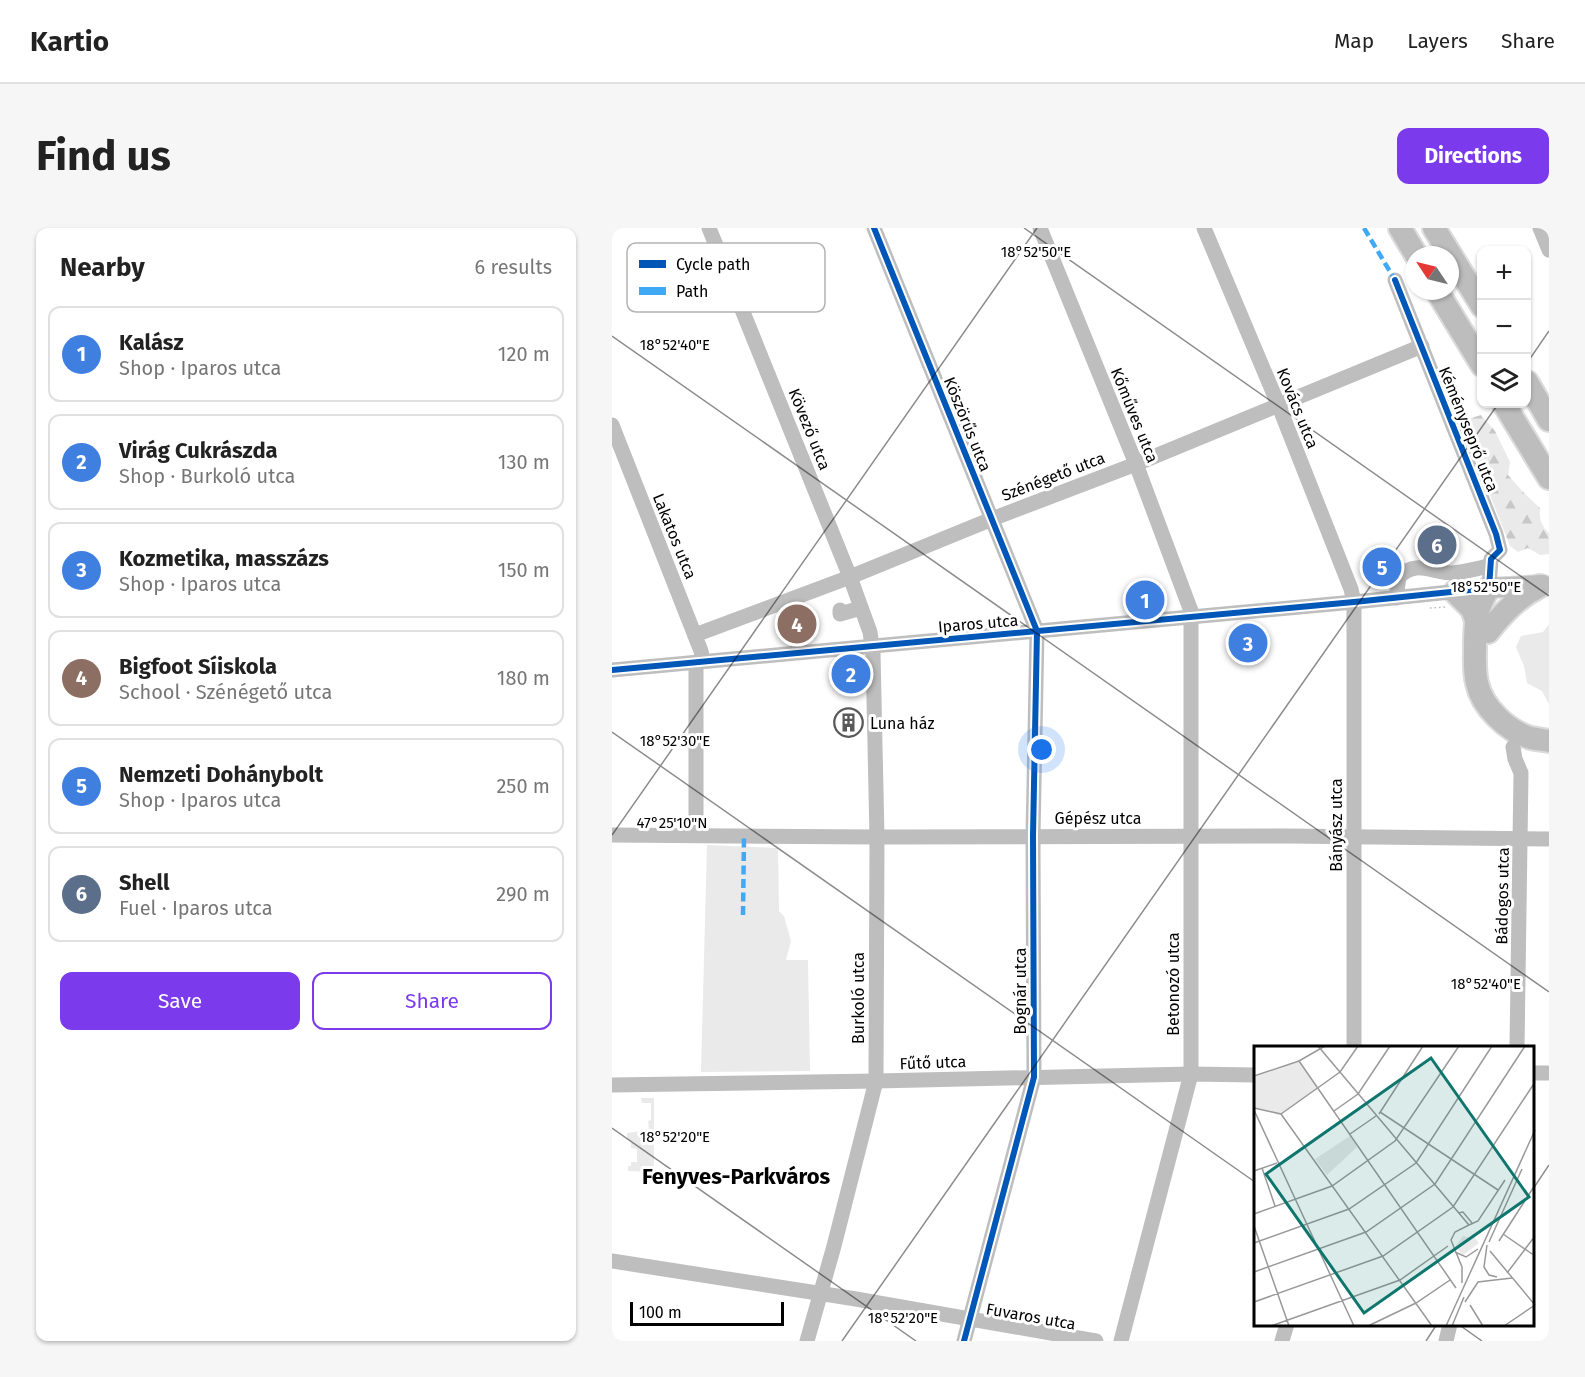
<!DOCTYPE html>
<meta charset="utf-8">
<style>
:root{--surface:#fff;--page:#f6f6f6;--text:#222;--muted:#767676;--line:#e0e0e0;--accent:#7c3aed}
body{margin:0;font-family:"Fira Sans",sans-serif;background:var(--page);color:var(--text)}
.controls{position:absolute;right:18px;top:18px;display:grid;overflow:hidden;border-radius:12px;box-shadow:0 2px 4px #0004}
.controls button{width:54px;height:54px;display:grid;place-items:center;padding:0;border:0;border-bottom:2px solid var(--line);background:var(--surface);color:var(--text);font:30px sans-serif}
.compass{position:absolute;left:793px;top:18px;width:54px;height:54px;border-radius:50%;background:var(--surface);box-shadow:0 2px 4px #0004;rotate:305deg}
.scale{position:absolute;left:18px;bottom:15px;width:154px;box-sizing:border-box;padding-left:6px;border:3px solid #000;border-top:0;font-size:16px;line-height:21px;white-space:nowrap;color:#000;-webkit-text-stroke:4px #fff;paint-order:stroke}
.you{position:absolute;left:430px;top:522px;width:21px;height:21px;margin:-15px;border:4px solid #fff;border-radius:50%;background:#1a73e8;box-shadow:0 0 0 9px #1a73e833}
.badge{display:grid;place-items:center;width:39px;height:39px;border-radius:50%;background:var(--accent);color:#fff;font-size:20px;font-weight:700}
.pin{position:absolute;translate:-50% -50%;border:3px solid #fff;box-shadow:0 2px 6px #0006}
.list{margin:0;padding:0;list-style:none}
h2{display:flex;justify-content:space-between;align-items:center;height:78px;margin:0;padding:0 24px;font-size:26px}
h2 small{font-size:20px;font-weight:400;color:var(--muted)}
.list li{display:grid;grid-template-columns:39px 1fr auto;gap:18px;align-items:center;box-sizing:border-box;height:96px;margin:0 12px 12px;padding:0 12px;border:2px solid var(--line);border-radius:12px}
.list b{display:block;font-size:22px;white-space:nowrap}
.list p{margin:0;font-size:20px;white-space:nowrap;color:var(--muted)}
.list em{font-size:20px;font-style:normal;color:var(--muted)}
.actions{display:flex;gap:12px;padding:18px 24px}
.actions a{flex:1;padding:14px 0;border:2px solid var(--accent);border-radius:12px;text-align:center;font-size:21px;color:var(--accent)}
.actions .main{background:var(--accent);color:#fff}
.icon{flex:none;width:33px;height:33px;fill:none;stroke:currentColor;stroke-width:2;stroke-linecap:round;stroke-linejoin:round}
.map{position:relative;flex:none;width:937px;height:1113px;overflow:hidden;border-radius:12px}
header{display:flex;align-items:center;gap:36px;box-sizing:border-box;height:84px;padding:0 30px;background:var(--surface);border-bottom:2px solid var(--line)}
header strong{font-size:28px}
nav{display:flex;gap:33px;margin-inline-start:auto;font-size:21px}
.intro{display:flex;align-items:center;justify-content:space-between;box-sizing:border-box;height:144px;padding:0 36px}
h1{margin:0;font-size:42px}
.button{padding:15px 27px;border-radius:12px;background:var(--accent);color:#fff;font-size:21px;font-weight:700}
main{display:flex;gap:36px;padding:0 36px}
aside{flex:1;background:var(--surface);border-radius:12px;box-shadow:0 2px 4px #0004}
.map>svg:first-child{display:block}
.green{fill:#eaeaea}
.forest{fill:url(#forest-firs)}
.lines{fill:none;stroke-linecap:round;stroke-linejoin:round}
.major-casing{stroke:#dbdbdb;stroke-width:22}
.highway-casing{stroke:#dbdbdb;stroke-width:26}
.path{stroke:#b8b8b8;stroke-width:1.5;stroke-dasharray:1.5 3;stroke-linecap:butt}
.minor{stroke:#bebebe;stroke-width:15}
.major{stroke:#bdbdbd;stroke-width:20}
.highway{stroke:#bdbdbd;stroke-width:22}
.quiet{stroke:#3fa9f5;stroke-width:4.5;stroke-dasharray:9 4.5;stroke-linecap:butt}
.cycleway-casing{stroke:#fff;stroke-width:10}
.cycleway{stroke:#0057b8;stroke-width:6}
.ticks{fill:none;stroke:#000;stroke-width:1.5;stroke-opacity:0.45}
.labels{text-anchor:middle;stroke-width:6;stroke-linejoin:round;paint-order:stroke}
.street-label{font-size:16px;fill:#000;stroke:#fff}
.poi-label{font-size:16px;fill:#000;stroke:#fff;text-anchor:start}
.district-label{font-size:22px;font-weight:bold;fill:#000;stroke:#fff}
.inset-road{fill:none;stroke:#999;stroke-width:1.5}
.view{fill:#0f766e;fill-opacity:0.15;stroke:#0f766e;stroke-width:3}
.inset-edge{fill:none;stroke:#000;stroke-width:3}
.key{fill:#fff;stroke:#b2b2b2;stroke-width:1.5}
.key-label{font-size:16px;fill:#000}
.ticks-label{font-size:15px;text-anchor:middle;fill:#000;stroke:#fff;stroke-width:6;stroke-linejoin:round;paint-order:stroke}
</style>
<header>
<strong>Kartio</strong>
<nav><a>Map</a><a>Layers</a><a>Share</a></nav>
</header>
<div class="intro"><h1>Find us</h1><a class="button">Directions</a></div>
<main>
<aside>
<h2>Nearby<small>6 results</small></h2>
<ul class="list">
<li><span class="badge" style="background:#3f7fe0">1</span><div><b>Kalász</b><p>Shop · Iparos utca</p></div><em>120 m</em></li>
<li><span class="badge" style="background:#3f7fe0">2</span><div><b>Virág Cukrászda</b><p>Shop · Burkoló utca</p></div><em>130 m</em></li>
<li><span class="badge" style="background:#3f7fe0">3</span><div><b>Kozmetika, masszázs</b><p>Shop · Iparos utca</p></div><em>150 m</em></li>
<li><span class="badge" style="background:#8d6e63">4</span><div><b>Bigfoot Síiskola</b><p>School · Szénégető utca</p></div><em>180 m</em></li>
<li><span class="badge" style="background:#3f7fe0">5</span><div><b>Nemzeti Dohánybolt</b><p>Shop · Iparos utca</p></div><em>250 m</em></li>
<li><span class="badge" style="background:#5c6f8a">6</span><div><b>Shell</b><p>Fuel · Iparos utca</p></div><em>290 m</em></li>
</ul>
<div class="actions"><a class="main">Save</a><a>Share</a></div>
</aside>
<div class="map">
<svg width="937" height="1113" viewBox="0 0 937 1113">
<defs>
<pattern id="forest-firs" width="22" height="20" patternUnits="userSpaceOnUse" patternTransform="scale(1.5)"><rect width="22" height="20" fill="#eaeaea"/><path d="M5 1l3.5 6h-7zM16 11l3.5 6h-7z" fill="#c7c7c7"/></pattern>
</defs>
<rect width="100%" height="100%" fill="#fff"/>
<!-- green -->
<g class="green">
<path d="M937,396V476L930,463L915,455L912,438L904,419L909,408L931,404Z"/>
<path d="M95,617L166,620L167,683L172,688L179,713L174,732H196L198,843L89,844Z"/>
<path d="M29,870H42V944L16,943V938H19V934H25V921L19,920V915L22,914L17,913L15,909V905L37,902L36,893L39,892V875H30Z"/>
</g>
<!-- forest -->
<path class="forest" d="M869,187L883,203L898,234L896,247L913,266L928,280C927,290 929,298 937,305V326L928,327L916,320L906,324L898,318L856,211L850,193Z"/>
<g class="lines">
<defs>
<path id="major" d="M877,360L931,357"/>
<g id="highway">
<path d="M788,0L804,27"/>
<path d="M822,0L870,78"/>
<path d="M825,63L870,137"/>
<path d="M915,154L937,192"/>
<path d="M892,176L937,250"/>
<path d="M877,360C864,380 863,395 863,418C863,431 862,443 865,455C870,479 895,503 919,510C924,511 931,512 937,513"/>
<path d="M843,364L860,381L864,392"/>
<path d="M876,404C891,385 906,369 928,358"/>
</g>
</defs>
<!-- major casing -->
<use href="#major" class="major-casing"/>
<!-- highway casing -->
<use href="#highway" class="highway-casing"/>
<!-- path -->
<path class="path" d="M818,380L834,379"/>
<!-- minor -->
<g class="minor">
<path d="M97,0L238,349L258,404L261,425L265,609L264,853L222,1018L195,1113"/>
<path d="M262,0L425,403L421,608L422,849L352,1113"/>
<path d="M428,0L524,236L579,383V846L509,1113"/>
<path d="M592,0L666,176L739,361L742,374V819"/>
<path d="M928,0L937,22"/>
<path d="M0,197L89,423L91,433"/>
<path d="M784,370L787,349C804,331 820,345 840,345C853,344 866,340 878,338"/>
<path d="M228,382V386L249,380"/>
<path d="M83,407L238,349L380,291L524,236L810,118"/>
<path d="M84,434V607"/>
<path d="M0,442L742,374L877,360L879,331L888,322L884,306L783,52"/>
<path d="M901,519L903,531L909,545L905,819"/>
<path d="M0,607L265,609L674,608L937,611"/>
<path d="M921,845H937"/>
<path d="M0,857L264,853L579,846L643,847"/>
<path d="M0,1033L244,1071L484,1113"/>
<path d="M670,1113L675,1096"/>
<path d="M834,1113L838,1096"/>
</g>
<!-- major -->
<use href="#major" class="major"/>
<!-- highway -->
<use href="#highway" class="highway"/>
<!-- quiet -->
<g class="quiet">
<path d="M752,0L783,52"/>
<path d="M131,687L132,608"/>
</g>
<defs>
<g id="cycleway">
<path d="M262,0L425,403L421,608L422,849L352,1113"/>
<path d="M0,442L742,374L877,360L879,331L888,322L884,306L783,52"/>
</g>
</defs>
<!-- cycleway casing -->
<use href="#cycleway" class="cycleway-casing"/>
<!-- cycleway -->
<use href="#cycleway" class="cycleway"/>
</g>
<!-- ticks -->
<path class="ticks" d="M412,0L937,368M0,108L937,764M915,135L937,103M0,504L643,954M0,607L425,0M0,900L304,1113M921,961L937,937M846,1096L870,1113M230,1113L886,176M814,1113L825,1096"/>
<!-- icons -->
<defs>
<symbol id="building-ring" viewBox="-11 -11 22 22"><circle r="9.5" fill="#fff" stroke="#595959" stroke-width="1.5"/><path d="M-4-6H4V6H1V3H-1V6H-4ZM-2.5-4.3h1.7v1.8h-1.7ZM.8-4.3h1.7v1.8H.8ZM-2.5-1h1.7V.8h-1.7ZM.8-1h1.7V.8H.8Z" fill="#595959"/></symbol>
</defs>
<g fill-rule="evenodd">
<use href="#building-ring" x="220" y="478" width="33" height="33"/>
</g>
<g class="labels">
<!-- street labels -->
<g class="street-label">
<text transform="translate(686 180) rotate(68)" y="6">Kovács utca</text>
<text transform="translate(523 187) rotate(68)" y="6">Kőműves utca</text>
<text transform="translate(356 196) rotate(68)" y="6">Köszörűs utca</text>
<text transform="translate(198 201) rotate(68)" y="6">Kövező utca</text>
<text transform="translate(857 201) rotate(68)" y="6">Kéményseprő utca</text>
<text transform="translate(441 248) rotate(-21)" y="6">Szénégető utca</text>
<text transform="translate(63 308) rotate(68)" y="6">Lakatos utca</text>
<text transform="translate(366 395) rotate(-5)" y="6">Iparos utca</text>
<text x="486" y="596">Gépész utca</text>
<text transform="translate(724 597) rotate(-90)" y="6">Bányász utca</text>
<text transform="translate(890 668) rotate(-89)" y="6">Bádogos utca</text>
<text transform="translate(561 756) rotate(-90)" y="6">Betonozó utca</text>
<text transform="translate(408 763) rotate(-90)" y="6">Bognár utca</text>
<text transform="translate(246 770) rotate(-90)" y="6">Burkoló utca</text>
<text transform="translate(321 834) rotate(-2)" y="6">Fűtő utca</text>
<text transform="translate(419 1088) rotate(10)" y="6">Fuvaros utca</text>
</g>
<!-- poi labels -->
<g class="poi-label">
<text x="258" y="501">Luna ház</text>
</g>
<!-- district labels -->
<g class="district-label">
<text x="124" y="956">Fenyves-Parkváros</text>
</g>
</g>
<!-- overview -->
<g transform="translate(642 818)">
<rect width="280" height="280" fill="#fff"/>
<path d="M45,16L64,42L25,69L0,62V31ZM96,90L103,101L73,129L61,113ZM218,188L225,197L209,209L201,201L209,190L217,192Z" fill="#eaeaea"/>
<path d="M45,16L64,42L45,52L47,46L29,21ZM23,41L31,51L43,54L32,64L27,59L29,66L0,61V50L9,43Z" fill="#eaeaea"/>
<path class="inset-road" d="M64,0L215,179L224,175L251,134M45,15L202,242M0,30L45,15L71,0M0,62L27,68L178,280M0,64L100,280M80,65L104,48L136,0M126,66L244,144M27,68L86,26L104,0M125,68L169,0M96,88L122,70M8,122L21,160M0,125L23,117M204,167L209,166L218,177M0,168L78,140L141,95L205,0M0,180L35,280M249,188L281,210M245,195L281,139M235,196L268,123M0,197L95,163L162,117L238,0M233,199L230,221L235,229L243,231M236,205L281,259M201,206L212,211L224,203M0,226L112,186L181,138L271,0M253,227L281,190M208,237V221L197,194L201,186L215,179M0,256L129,210L199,161L281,36M211,256L224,236L258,232M216,259L229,280M17,280L146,234L194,200M114,280L162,257L196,234M192,280L281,84M198,280L210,251M250,280L281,259"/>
<path class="view" d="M177,12L275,151L110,267L12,128Z"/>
<rect width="280" height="280" class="inset-edge"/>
</g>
<!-- legend -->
<rect x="15" y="15" width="198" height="69" rx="9" class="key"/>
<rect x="27" y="32" width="27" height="8" fill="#0057b8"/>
<rect x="27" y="59" width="27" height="8" fill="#3fa9f5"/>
<g class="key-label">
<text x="64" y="42">Cycle path</text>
<text x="64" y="69">Path</text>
</g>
<g class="ticks-label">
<text x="424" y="29">18°52'50"E</text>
<text x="63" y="122">18°52'40"E</text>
<text x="874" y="364">18°52'50"E</text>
<text x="63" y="518">18°52'30"E</text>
<text x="60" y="600">47°25'10"N</text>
<text x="874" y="761">18°52'40"E</text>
<text x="63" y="914">18°52'20"E</text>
<text x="291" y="1095">18°52'20"E</text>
</g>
</svg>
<div class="controls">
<button>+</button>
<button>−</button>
<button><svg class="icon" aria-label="layers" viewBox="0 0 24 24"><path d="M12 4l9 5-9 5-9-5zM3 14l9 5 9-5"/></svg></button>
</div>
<svg class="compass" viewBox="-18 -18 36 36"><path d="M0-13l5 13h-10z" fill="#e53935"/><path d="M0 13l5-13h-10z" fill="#767676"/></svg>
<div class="scale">100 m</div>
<div class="you"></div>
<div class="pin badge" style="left:533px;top:372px;background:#3f7fe0">1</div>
<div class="pin badge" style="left:239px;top:446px;background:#3f7fe0">2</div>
<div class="pin badge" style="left:636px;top:415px;background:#3f7fe0">3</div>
<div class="pin badge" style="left:185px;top:396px;background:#8d6e63">4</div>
<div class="pin badge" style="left:770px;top:339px;background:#3f7fe0">5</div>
<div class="pin badge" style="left:825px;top:317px;background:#5c6f8a">6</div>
</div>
</main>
